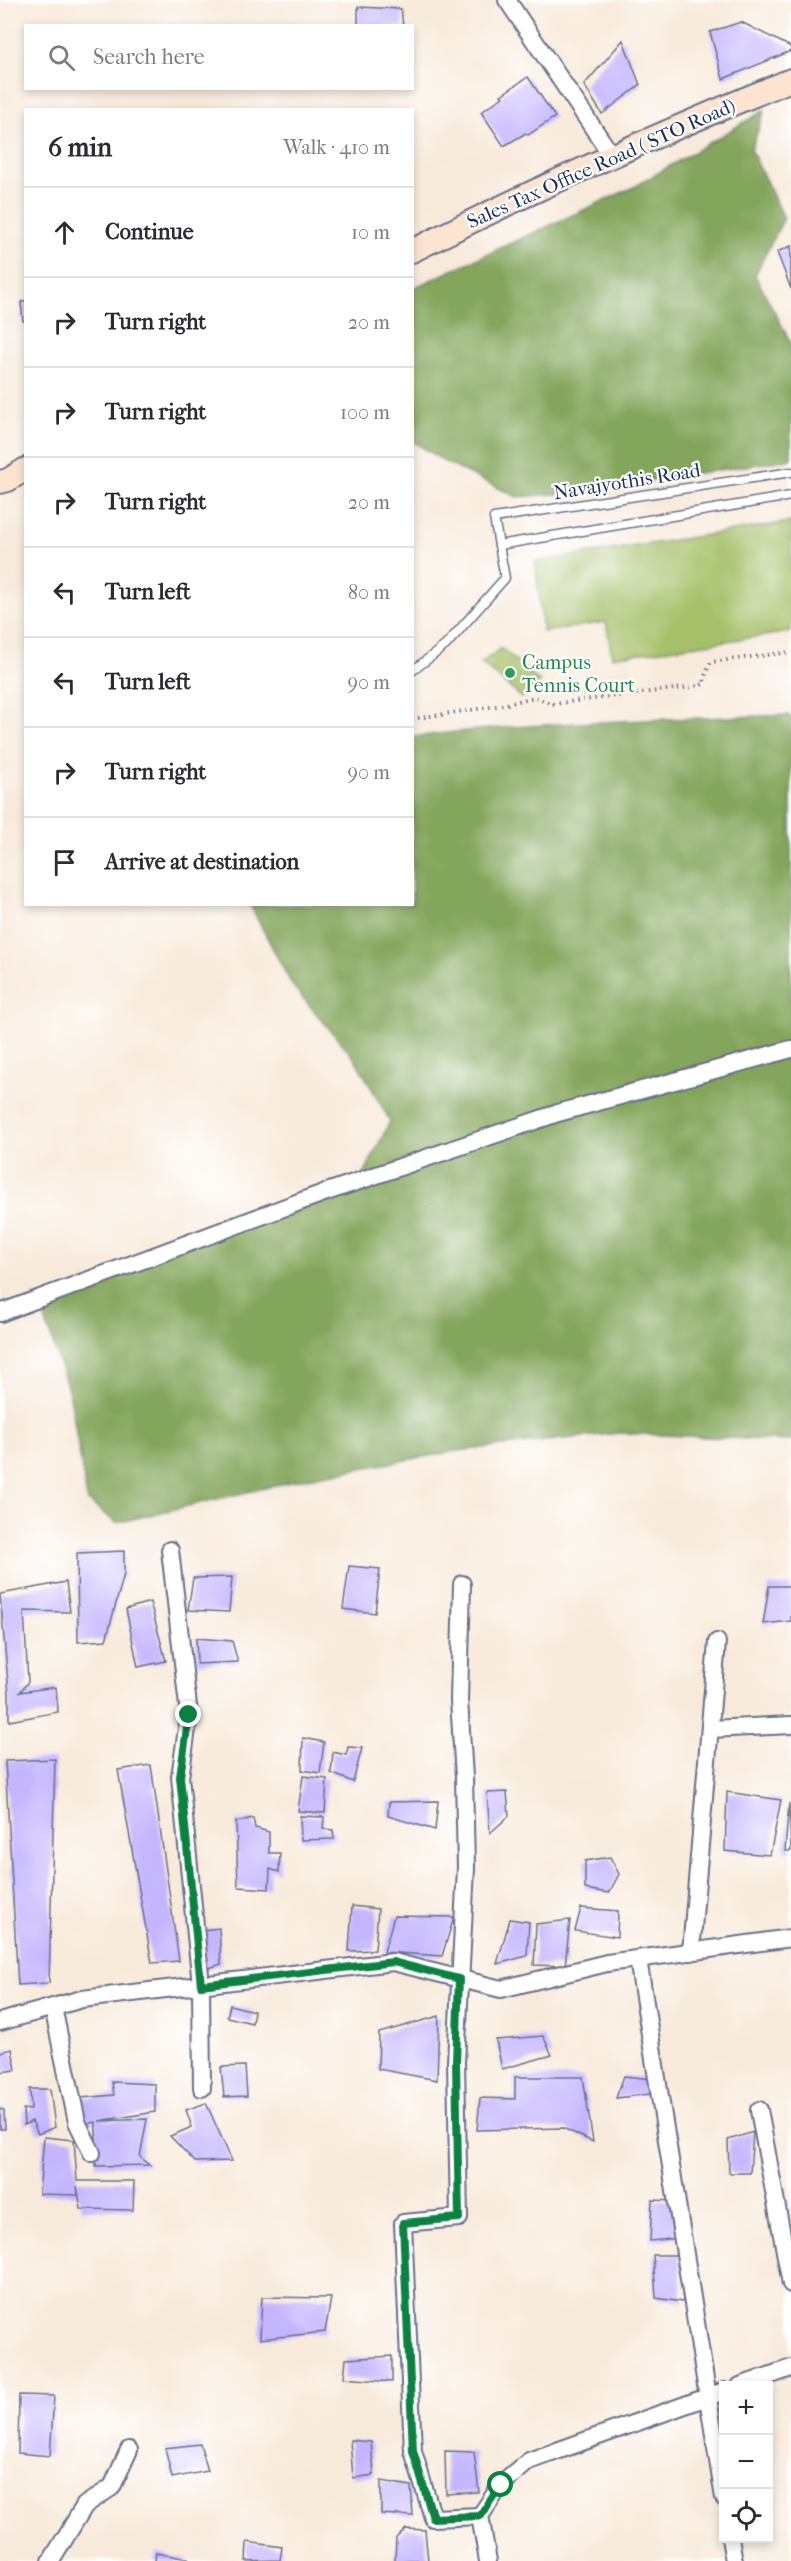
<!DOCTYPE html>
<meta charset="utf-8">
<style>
:root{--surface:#fff;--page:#f7f7f7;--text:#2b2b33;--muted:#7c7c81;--line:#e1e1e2}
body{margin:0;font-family:"IM FELL French Canon",serif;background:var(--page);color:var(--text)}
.controls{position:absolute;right:18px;bottom:18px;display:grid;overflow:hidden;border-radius:0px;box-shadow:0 3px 9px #0003}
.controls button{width:54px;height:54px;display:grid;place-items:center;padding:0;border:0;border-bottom:2px solid var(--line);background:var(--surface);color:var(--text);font:30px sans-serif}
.stop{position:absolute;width:18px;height:18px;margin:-14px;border:4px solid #0b8043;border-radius:50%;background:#fff}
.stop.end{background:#0b8043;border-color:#fff;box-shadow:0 2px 6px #0008}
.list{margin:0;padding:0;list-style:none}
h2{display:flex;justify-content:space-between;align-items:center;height:78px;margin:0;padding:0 24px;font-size:26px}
h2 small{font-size:20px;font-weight:400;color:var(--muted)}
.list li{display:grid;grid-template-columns:39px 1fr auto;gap:18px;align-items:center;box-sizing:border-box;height:90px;padding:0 24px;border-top:2px solid var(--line)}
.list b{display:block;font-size:22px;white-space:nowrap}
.list em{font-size:20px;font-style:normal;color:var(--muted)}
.icon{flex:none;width:33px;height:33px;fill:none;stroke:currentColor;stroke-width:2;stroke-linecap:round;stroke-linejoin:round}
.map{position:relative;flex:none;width:791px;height:2561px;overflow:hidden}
.search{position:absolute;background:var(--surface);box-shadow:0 3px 9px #0003;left:24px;top:24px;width:390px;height:66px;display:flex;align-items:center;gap:15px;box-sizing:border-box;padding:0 21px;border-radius:0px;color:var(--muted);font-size:22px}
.panel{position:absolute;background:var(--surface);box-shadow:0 3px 9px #0003;left:24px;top:108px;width:390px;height:798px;border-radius:0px}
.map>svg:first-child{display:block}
.green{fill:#a5c067;stroke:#607862;stroke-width:1.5}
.forest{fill:#84a65c;stroke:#506a5d;stroke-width:1.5}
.building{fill:#c3b5ff}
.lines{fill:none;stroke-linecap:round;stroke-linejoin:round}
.lane-casing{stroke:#687089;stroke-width:11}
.street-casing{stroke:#687089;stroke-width:20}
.secondary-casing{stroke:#687089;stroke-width:26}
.path{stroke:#687089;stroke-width:4;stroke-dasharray:1.5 4.5;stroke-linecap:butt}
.lane{stroke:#fff;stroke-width:8}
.street{stroke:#fff;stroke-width:16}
.secondary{stroke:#fde4d1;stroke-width:22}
.route{stroke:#0b8043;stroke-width:8}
.leisure-dot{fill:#2e9e5b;stroke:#fff;stroke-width:2}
.labels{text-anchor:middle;stroke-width:4.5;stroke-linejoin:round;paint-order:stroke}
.street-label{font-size:20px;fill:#1b2f5e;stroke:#fff}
.leisure-label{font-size:20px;fill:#27864d;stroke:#fff;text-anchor:start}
</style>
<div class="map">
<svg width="791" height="2561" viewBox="0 0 791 2561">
<rect width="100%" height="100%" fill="#fff"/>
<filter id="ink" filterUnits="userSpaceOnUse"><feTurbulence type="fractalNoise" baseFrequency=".0167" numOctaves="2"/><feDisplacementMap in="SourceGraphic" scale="12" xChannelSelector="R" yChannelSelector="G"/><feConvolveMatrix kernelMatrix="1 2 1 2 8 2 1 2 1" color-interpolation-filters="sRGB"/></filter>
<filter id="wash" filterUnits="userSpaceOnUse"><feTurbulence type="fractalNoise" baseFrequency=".008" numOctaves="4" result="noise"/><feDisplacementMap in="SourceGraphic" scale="24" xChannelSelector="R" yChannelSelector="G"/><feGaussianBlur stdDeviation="1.35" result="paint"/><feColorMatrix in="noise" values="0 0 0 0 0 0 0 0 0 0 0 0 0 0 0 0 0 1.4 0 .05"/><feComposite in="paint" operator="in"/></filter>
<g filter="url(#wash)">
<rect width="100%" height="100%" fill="#f8eada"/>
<!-- green -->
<g class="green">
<path d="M791,522V632L612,657L606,622L543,632L535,562Z"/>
<path d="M501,648L540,682L522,698L481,663Z"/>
</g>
<!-- forest -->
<g class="forest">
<path d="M765,110L751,150L784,218L755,275L791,343V459L567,493L517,497L445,462L413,441V288L636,186Z"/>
<path d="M789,715L791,718V1441L619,1433L456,1451L307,1478L116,1523L87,1500L70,1396L39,1300L361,1180L390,1121L355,1059L292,985L250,905L412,904L413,737C537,721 663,720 789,715Z"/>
</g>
<g id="blocks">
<!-- building -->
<g class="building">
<path d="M358,7L401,9L403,26H358Z"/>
<path d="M741,22L791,47V51L723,79L710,32Z"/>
<path d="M623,40L640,85L602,114L584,85Z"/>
<path d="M528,77L555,117L528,135L526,133L504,146L481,112L503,97L501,95Z"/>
<path d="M791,246V289L777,252Z"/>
<path d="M26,301V321H23L21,302Z"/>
<path d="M124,1551V1574L106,1640L78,1642L77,1553Z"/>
<path d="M349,1566L380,1569L375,1613L343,1609Z"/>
<path d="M232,1577L229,1612L188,1610L193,1578Z"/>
<path d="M66,1582L70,1612L24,1611L28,1682L20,1692L56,1687L58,1712L9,1721V1694L0,1594Z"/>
<path d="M769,1586H791V1621L763,1624Z"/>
<path d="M150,1602L166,1661L138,1667L126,1609Z"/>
<path d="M196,1638L232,1641L238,1662L197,1664Z"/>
<path d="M303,1738L324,1742L320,1773L302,1770Z"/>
<path d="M348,1747L362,1748L353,1782L331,1773L333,1752L346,1755Z"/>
<path d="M55,1759L49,1983L18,1985L5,1761Z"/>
<path d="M151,1765L179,1961L152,1963L118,1770Z"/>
<path d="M303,1776L327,1779L325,1813L298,1811Z"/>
<path d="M507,1792L509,1816L490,1833L487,1793Z"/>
<path d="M727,1792L781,1800L770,1855L725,1851Z"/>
<path d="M438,1801L435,1830L388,1816L389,1802Z"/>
<path d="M789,1803L791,1851H785Z"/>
<path d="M300,1816L324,1817L323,1829L333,1830L334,1839L301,1840Z"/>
<path d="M253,1818L255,1828L269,1832V1853H280L279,1872L270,1869L269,1889L238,1887L236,1822Z"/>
<path d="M610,1857L619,1874L609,1893L585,1889V1861Z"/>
<path d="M352,1906L378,1909L375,1950L349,1951Z"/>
<path d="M581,1908L618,1911L617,1937L575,1931Z"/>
<path d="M394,1916L454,1917L442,1956L384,1952Z"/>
<path d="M510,1919L529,1922L527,1956L497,1964Z"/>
<path d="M570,1920L565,1966L534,1965L536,1924Z"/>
<path d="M219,1928L221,1964L203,1970V1930Z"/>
<path d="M230,2005L254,2011L252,2023L227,2017Z"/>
<path d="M439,2016L437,2080L378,2069L379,2033Z"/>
<path d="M543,2036L552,2055L502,2069L496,2040Z"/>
<path d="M12,2049L16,2070L0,2072V2052Z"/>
<path d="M245,2066L247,2096L224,2097L221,2067Z"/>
<path d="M624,2076L652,2079L650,2094L616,2098Z"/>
<path d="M515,2077H583L593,2142L563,2128L477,2130L480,2098L515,2099Z"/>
<path d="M112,2082L155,2084V2112L99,2121L147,2119L140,2157L150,2165L96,2166V2122L82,2124V2098L114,2095Z"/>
<path d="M30,2089H50L55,2127L38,2134L32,2121L24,2125L23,2109L31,2110Z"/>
<path d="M206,2103L232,2161L195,2162L170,2136L192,2127L186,2110Z"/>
<path d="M0,2109L4,2110L5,2129H0Z"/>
<path d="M753,2132L750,2173H729L728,2140Z"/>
<path d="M44,2137L74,2140L77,2181H134L133,2210L81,2209L77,2186L78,2195L39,2194Z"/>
<path d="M652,2200L675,2201L680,2238L650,2241Z"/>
<path d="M653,2255H679L683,2302L656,2298Z"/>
<path d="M262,2297L331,2298L325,2332L260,2339Z"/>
<path d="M392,2356V2382L344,2378L346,2359Z"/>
<path d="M19,2395L54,2396L50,2456L18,2453Z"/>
<path d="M350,2440L371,2442L374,2475L353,2478Z"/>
<path d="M200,2444L208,2471L172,2478L165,2448Z"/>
<path d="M445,2451L474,2452L479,2492L446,2494Z"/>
<path d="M381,2481L411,2486L413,2516L381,2514Z"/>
<path d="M406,2529L425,2530L428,2561H395L396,2538Z"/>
<path d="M247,2542L282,2547L280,2560L246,2561Z"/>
<path d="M156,2553L188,2559L187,2561H155Z"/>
</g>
</g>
</g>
<g filter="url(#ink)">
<use href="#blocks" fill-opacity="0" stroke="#687089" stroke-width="1.5"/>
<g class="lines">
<defs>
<g id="lane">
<path d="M499,545L791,496"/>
<path d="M412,671L446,645L505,578L494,518L791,472"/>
</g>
<g id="street">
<path d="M507,0L612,156"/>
<path d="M0,1313L318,1195L558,1113L791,1049"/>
<path d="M170,1550L189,1715L180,1777L201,1985L202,2088"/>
<path d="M462,1584L459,1700L464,1777L466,1868L456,2062L459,2218L403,2223L413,2451L433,2518L480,2516L488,2561"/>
<path d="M710,1729L791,1725"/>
<path d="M691,1952L717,1642"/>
<path d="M638,1959L724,2498"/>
<path d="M53,2007L77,2122L92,2153"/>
<path d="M0,2022L82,1999L393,1962L501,1989L607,1963L791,1938"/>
<path d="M759,2110L791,2284"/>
<path d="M740,2386L791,2368"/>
<path d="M480,2516L501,2485L529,2461L724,2391"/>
<path d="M730,2538L734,2561"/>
<path d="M51,2561L85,2505L112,2487L129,2450"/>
</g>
<g id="secondary">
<path d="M412,251C536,188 663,132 791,80"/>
<path d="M0,482L8,480L26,469"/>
</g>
</defs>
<!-- lane casing -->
<use href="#lane" class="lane-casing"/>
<!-- street casing -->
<use href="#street" class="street-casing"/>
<!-- secondary casing -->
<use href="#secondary" class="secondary-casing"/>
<!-- path -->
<path class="path" d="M412,719L503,705L534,697L552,704L699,686L705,683L704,678L711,662L791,652"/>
<!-- lane -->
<use href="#lane" class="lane"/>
<!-- street -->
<use href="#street" class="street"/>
<!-- secondary -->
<use href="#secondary" class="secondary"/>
</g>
</g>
<g class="lines" filter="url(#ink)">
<!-- route -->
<path class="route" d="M189,1715L180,1777L201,1985L393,1962L459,1979L456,2062L459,2218L403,2223L413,2451L433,2518L480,2516L501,2485"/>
</g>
<!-- markers -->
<circle class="leisure-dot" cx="510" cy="673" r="6"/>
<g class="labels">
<!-- street labels -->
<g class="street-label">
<text transform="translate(601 163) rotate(-24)" y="7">Sales Tax Office Road ( STO Road)</text>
<text transform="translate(627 481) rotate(-9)" y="7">Navajyothis Road</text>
</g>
<!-- leisure labels -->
<g class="leisure-label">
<text x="522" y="669">Campus<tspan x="522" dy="23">Tennis Court</tspan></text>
</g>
</g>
</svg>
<div class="controls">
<button>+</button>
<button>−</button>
<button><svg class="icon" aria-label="locate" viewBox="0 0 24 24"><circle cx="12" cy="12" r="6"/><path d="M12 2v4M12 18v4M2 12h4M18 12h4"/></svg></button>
</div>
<div class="stop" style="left:501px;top:2485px"></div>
<div class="stop end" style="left:189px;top:1715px"></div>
<div class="search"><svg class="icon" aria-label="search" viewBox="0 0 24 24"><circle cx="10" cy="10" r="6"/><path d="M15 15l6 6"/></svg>Search here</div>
<section class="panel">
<h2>6 min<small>Walk · 410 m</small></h2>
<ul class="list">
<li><svg class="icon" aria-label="ahead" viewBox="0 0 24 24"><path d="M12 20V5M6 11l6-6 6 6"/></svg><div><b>Continue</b></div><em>10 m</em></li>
<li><svg class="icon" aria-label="right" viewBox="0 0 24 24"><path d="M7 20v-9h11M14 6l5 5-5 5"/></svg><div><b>Turn right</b></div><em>20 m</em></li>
<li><svg class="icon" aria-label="right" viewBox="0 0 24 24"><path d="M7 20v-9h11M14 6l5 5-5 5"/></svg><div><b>Turn right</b></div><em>100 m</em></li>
<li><svg class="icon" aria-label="right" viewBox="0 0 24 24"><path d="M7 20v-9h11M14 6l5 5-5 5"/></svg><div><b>Turn right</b></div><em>20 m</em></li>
<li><svg class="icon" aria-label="left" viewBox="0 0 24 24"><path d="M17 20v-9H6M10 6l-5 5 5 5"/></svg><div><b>Turn left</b></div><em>80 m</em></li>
<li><svg class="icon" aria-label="left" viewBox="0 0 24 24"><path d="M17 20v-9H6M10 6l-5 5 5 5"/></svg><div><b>Turn left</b></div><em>90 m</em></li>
<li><svg class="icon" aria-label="right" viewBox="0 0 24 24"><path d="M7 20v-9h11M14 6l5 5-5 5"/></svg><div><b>Turn right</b></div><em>90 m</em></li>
<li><svg class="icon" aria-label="arrive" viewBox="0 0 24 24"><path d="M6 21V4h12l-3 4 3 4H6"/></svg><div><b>Arrive at destination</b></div></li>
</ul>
</section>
</div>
